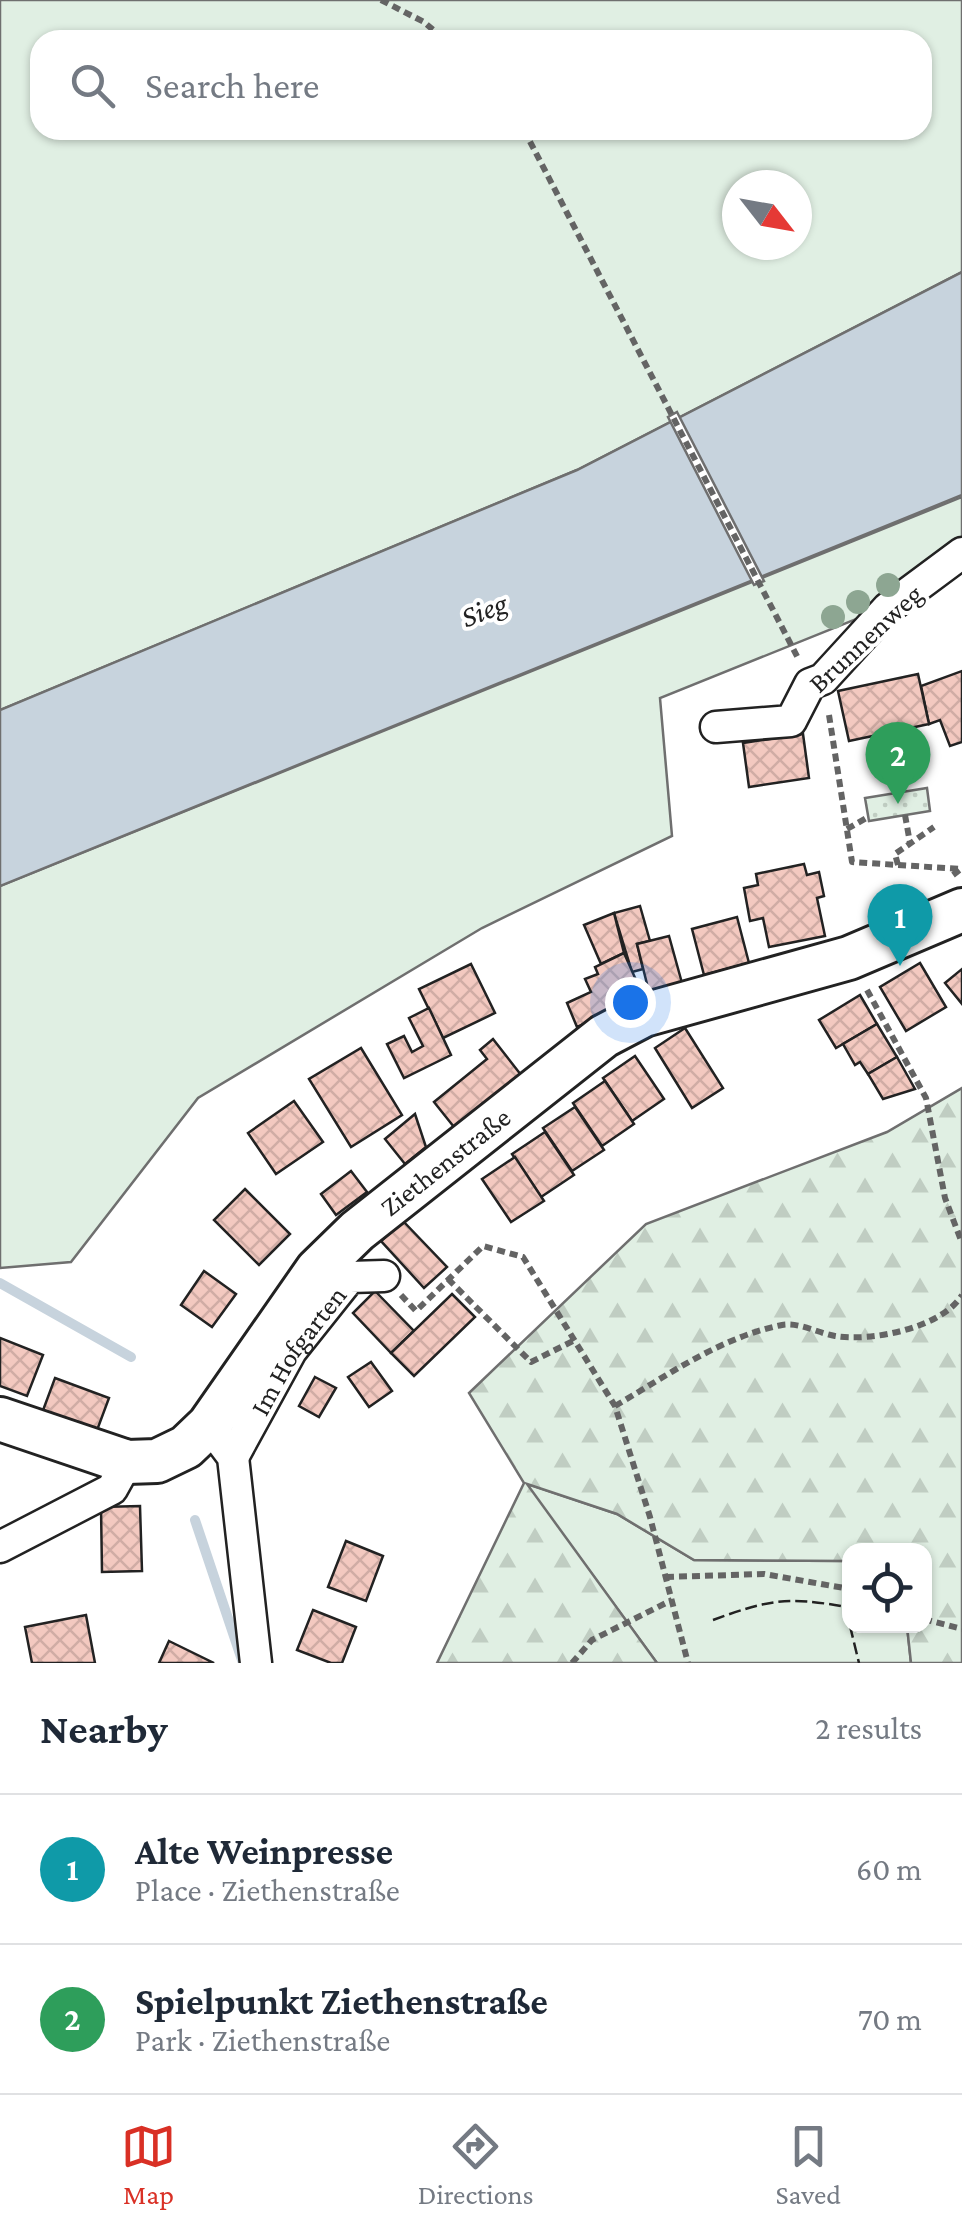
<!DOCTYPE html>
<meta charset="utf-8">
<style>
:root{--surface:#fff;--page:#f2f2f3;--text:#1f2937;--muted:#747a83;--line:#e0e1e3;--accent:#d93025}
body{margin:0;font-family:"Crimson Pro",serif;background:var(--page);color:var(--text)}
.controls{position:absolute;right:30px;bottom:30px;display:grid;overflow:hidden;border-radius:20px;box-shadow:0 2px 8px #0004}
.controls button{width:90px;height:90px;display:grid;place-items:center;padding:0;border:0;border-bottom:2px solid var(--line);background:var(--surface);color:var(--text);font:50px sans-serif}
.compass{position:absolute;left:722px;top:170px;width:90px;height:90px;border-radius:50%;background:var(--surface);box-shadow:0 2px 8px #0004;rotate:121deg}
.you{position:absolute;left:630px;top:1002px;width:35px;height:35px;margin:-25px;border:8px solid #fff;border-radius:50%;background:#1a73e8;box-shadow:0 0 0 15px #1a73e833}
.badge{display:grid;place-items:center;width:65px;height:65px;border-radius:50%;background:var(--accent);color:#fff;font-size:32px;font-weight:700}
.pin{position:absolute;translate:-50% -82px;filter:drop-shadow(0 2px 5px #0008)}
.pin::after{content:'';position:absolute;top:52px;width:35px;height:30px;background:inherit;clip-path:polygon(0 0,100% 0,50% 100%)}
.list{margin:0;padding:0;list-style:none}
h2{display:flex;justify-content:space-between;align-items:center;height:130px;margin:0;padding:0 40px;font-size:42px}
h2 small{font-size:32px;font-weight:400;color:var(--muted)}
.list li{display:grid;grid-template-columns:65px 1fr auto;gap:30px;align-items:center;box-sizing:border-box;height:150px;padding:0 40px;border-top:2px solid var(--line)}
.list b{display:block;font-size:38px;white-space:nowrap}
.list p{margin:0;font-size:32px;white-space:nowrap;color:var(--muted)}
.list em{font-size:32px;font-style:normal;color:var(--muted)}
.icon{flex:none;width:55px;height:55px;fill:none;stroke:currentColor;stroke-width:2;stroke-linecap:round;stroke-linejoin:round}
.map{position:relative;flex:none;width:962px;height:1663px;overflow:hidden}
.search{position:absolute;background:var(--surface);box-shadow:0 2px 8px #0004;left:30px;right:30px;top:30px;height:110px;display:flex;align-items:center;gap:25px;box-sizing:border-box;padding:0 35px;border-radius:30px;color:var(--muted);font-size:38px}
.sheet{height:430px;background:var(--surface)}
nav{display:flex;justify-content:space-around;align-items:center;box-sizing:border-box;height:140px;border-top:2px solid var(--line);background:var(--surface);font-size:28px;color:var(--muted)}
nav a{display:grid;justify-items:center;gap:5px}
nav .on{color:var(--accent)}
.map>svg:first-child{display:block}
.grass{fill:#e0efe3;stroke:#6f6f6f;stroke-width:2.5;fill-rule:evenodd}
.forest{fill:url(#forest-firs);stroke:#6f6f6f;stroke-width:2.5}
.park{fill:url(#park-dots);stroke:#6f6f6f;stroke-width:2.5}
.water{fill:#c7d3dd;stroke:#6f6f6f;stroke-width:2.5}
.pier{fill:#fff;stroke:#6f6f6f;stroke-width:2.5}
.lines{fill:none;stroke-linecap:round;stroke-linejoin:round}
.stream{stroke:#c7d3dd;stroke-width:10}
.building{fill:url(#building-cross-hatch);stroke:#222;stroke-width:2.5}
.street-casing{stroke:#222;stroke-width:35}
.secondary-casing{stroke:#222;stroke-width:48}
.path{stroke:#646464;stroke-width:6;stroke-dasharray:8 5;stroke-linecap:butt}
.street{stroke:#fff;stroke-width:30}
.secondary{stroke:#fff;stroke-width:42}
.fence{stroke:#222;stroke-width:2.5;stroke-dasharray:12 5;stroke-linecap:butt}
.tree{fill:#8da692}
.labels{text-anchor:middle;stroke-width:8;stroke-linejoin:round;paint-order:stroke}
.street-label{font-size:28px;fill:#222;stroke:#fff}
.water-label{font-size:30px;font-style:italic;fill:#222;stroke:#fff}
</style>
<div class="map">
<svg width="962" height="1663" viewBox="0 0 962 1663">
<defs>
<pattern id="forest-firs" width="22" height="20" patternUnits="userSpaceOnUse" patternTransform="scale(2.5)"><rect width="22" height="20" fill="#e0efe3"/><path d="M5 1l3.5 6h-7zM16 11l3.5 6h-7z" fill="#c0cdc2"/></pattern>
<pattern id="park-dots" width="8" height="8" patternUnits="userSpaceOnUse" patternTransform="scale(2.5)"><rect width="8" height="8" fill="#e0efe3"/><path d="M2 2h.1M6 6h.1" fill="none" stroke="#c0cdc2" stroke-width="1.8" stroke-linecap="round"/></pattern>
<pattern id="building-cross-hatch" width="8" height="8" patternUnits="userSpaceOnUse" patternTransform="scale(2.5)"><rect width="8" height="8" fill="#f3c9c0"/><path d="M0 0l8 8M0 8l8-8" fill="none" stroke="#d0aca5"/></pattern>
</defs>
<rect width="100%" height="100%" fill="#fff"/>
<!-- grass -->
<g class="grass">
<path d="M0,0H962V272L577,470L0,710ZM40,40H922V130H40ZM737,185H797V245H737Z"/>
<path d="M962,497V543L864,616L660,698L672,836L482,928L198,1098L71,1262L0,1268V886Z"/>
<path d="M525,1483L617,1514L694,1560L849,1561L850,1626H907L911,1663H657Z"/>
</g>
<!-- forest -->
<path class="forest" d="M962,1088V1663H911L907,1626H924V1550H850L849,1561L694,1560L617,1514L527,1484L657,1663H437L524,1483L469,1393L646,1224L887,1132Z"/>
<!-- park -->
<path class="park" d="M927,788L930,811L869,821L865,798Z"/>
<!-- water -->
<path class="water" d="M962,272V495L0,886V710L577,470Z"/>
<!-- pier -->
<path class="pier" d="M677,412L764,581L754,585L668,417Z"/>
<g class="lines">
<!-- stream -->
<g class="stream">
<path d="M0,1283L131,1357"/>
<path d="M195,1520L243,1663"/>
</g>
</g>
<!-- building -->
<g class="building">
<path d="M962,671V742L950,746L940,720L929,724L921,686Z"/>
<path d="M918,674L929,724L849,741L838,691Z"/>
<path d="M803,734L809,778L749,787L743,743Z"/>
<path d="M804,864L807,875L819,872L824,896L817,898L825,936L769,947L763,918L750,921L744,888L758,885L756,874Z"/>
<path d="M640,906L650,941L637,944L643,969L632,972L614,913Z"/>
<path d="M614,913L624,953L601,964L584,925Z"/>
<path d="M737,917L749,963L704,975L692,929Z"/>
<path d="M669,936L682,983L649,992L637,944Z"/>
<path d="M624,953L644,998L577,1027L567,1003L591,992L585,979L598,974L595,967Z"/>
<path d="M920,963L946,1007L906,1031L880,987Z"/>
<path d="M471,964L495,1013L443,1038L419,989Z"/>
<path d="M962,969V1004L945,983Z"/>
<path d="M860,995L877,1024L836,1048L819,1020Z"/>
<path d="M429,1008L451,1055L404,1078L387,1044L404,1036L412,1052L423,1046L409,1018Z"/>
<path d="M877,1024L897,1057L868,1074L860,1062L855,1065L843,1044Z"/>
<path d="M685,1028L723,1088L692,1108L655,1048Z"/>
<path d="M493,1039L525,1080L458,1132L434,1102L487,1059L480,1050Z"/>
<path d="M361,1048L402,1115L351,1147L309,1079Z"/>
<path d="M635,1056L664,1099L632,1121L603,1078Z"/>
<path d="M897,1057L915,1089L883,1099L868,1074Z"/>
<path d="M605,1081L634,1124L602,1146L573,1103Z"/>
<path d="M294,1101L323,1142L276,1174L248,1133Z"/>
<path d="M575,1107L604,1150L572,1171L543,1128Z"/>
<path d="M415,1114L426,1147L405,1164L385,1139Z"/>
<path d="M545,1132L574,1175L541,1197L512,1154Z"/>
<path d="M515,1157L544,1201L511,1222L482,1179Z"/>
<path d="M351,1171L367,1192L336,1215L321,1194Z"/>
<path d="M245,1189L290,1234L259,1265L214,1220Z"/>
<path d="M403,1221L447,1267L424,1288L381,1241Z"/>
<path d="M204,1271L236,1294L212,1327L181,1305Z"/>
<path d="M375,1291L414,1331L391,1353L353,1313Z"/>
<path d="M452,1294L475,1317L414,1376L391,1353Z"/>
<path d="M0,1338L43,1355L27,1396L0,1386Z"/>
<path d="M371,1362L392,1391L369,1407L348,1377Z"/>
<path d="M315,1377L336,1388L319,1417L299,1406Z"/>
<path d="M55,1378L109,1398L96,1433L42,1413Z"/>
<path d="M140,1506L142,1571L102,1572L101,1507Z"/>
<path d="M346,1541L383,1556L366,1601L328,1587Z"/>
<path d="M313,1610L356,1627L342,1663H331L297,1650Z"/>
<path d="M86,1615L95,1663H32L25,1627Z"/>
<path d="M169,1641L214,1663H159Z"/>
</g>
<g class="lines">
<defs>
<g id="street">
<path d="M716,727L791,721L810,684L823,679L888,608L962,553"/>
<path d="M221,1441L233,1457L256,1663"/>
<path id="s1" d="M233,1457L291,1351L350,1277L384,1276"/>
<path d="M0,1547L112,1489L127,1462"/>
</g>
<g id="secondary">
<path id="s2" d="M0,1419L127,1462L157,1461L186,1447L209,1425L317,1270L357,1231L604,1036L644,1015L849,958L962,910"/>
</g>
</defs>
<!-- street casing -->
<use href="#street" class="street-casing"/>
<!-- secondary casing -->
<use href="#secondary" class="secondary-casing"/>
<!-- path -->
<g class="path">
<path d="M381,0L424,22L445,40"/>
<path d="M524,130L799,660"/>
<path d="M829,715L852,862L961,869L953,875"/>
<path d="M905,815L910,843"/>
<path d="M847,829L868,817"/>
<path d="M898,865L895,854L934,827"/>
<path d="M867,990L926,1098L945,1198L962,1243"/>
<path d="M448,1279L531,1362L575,1340"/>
<path d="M401,1295L416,1311L483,1246L523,1257L615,1406L650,1517L688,1663"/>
<path d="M615,1406C668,1375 721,1337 782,1325C799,1322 818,1333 835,1336C871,1342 942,1328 962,1295"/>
<path d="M666,1577L764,1574L850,1589"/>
<path d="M924,1619L962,1629"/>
<path d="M572,1663L592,1640L672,1600"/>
</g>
<!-- street -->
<use href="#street" class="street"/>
<!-- secondary -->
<use href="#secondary" class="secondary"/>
<!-- fence -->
<g class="fence">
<path d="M713,1620C768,1600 787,1596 846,1607L850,1623"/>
<path d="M850,1626L859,1663"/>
</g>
</g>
<!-- trees -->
<g class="tree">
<circle cx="888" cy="585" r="12"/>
<circle cx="858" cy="602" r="12"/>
<circle cx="833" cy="617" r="12"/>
</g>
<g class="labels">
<!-- street labels -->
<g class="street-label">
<text transform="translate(865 638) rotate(-43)" y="10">Brunnenweg</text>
<text dy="10" stroke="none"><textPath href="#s2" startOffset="585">Ziethenstraße</textPath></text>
<text dy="10" stroke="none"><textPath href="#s1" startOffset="125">Im Hofgarten</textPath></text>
</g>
<!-- water labels -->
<g class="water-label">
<text transform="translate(484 610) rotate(-21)" y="10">Sieg</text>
</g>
</g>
</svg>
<div class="controls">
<button><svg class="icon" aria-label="locate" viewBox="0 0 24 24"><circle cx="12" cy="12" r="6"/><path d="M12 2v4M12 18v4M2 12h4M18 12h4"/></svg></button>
</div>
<svg class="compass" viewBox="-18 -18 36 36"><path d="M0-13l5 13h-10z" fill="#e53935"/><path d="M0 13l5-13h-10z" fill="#747a83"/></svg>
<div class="you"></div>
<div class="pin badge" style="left:900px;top:966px;background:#0f9aa8">1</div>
<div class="pin badge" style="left:898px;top:804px;background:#2e9e5b">2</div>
<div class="search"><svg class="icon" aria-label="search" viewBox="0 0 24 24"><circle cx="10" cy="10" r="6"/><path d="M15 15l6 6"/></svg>Search here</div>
</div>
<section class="sheet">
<h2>Nearby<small>2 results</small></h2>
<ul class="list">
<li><span class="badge" style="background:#0f9aa8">1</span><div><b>Alte Weinpresse</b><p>Place · Ziethenstraße</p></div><em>60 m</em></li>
<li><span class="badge" style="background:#2e9e5b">2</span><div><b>Spielpunkt Ziethenstraße</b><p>Park · Ziethenstraße</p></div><em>70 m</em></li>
</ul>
</section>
<nav>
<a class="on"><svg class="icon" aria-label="map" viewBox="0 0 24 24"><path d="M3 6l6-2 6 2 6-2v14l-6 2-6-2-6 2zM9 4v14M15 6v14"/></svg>Map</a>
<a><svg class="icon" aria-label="directions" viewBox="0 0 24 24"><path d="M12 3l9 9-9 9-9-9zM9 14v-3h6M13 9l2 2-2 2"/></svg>Directions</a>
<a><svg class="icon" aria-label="saved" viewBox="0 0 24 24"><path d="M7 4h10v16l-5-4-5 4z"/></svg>Saved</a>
</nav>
